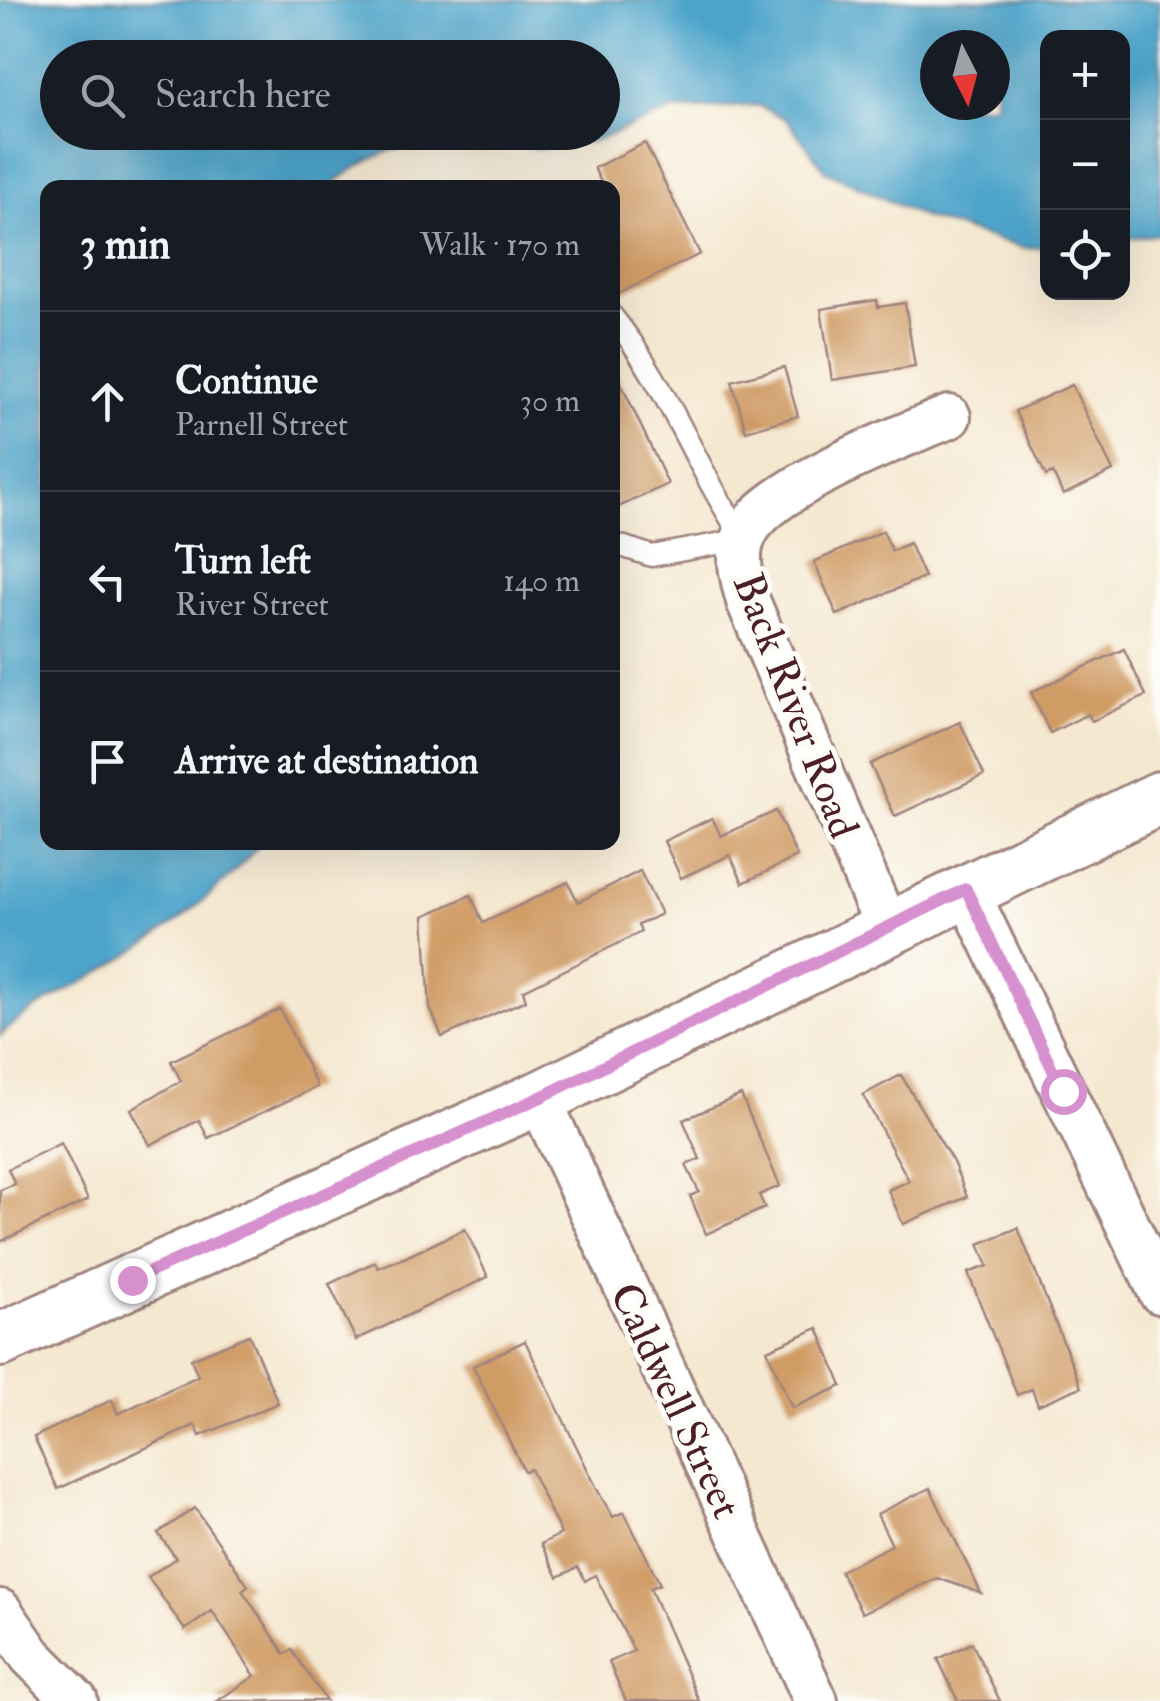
<!DOCTYPE html>
<meta charset="utf-8">
<style>
:root{--surface:#171b24;--page:#20242c;--text:#f1f3f6;--muted:#9ea1a6;--line:#363941}
body{margin:0;font-family:"IM FELL Double Pica",serif;background:var(--page);color:var(--text)}
.controls{position:absolute;right:30px;top:30px;display:grid;overflow:hidden;border-radius:20px;box-shadow:0 10px 40px #0002}
.controls button{width:90px;height:90px;display:grid;place-items:center;padding:0;border:0;border-bottom:2px solid var(--line);background:var(--surface);color:var(--text);font:50px sans-serif}
.compass{position:absolute;left:920px;top:30px;width:90px;height:90px;border-radius:50%;background:var(--surface);box-shadow:0 10px 40px #0002;rotate:174deg}
.stop{position:absolute;width:30px;height:30px;margin:-22px;border:8px solid #d690ce;border-radius:50%;background:#fff}
.stop.end{background:#d690ce;border-color:#fff;box-shadow:0 2px 10px #0008}
.list{margin:0;padding:0;list-style:none}
h2{display:flex;justify-content:space-between;align-items:center;height:130px;margin:0;padding:0 40px;font-size:42px}
h2 small{font-size:32px;font-weight:400;color:var(--muted)}
.list li{display:grid;grid-template-columns:65px 1fr auto;gap:30px;align-items:center;box-sizing:border-box;height:180px;padding:0 40px;border-top:2px solid var(--line)}
.list b{display:block;font-size:38px;white-space:nowrap}
.list p{margin:0;font-size:32px;white-space:nowrap;color:var(--muted)}
.list em{font-size:32px;font-style:normal;color:var(--muted)}
.icon{flex:none;width:55px;height:55px;fill:none;stroke:currentColor;stroke-width:2;stroke-linecap:round;stroke-linejoin:round}
.map{position:relative;flex:none;width:1160px;height:1701px;overflow:hidden}
.search{position:absolute;background:var(--surface);box-shadow:0 10px 40px #0002;left:40px;top:40px;width:580px;height:110px;display:flex;align-items:center;gap:25px;box-sizing:border-box;padding:0 35px;border-radius:55px;color:var(--muted);font-size:38px}
.panel{position:absolute;background:var(--surface);box-shadow:0 10px 40px #0002;left:40px;top:180px;width:580px;height:670px;border-radius:20px}
.map>svg:first-child{display:block}
.water{fill:#4da4ca;stroke:#4c627a;stroke-width:2.5;fill-rule:evenodd}
.building{fill:#d09c66}
.lines{fill:none;stroke-linecap:round;stroke-linejoin:round}
.service-casing{stroke:#a0847e;stroke-width:25}
.minor-casing{stroke:#a0847e;stroke-width:48}
.tertiary-casing{stroke:#a0847e;stroke-width:58}
.service{stroke:#fff;stroke-width:20}
.minor{stroke:#fff;stroke-width:42}
.tertiary{stroke:#fff;stroke-width:52}
.route{stroke:#d690ce;stroke-width:12}
.labels{text-anchor:middle;stroke-width:10;stroke-linejoin:round;paint-order:stroke}
.street-label{font-size:42px;fill:#4a1f2b;stroke:#fdfcf7}
</style>
<div class="map">
<svg width="1160" height="1701" viewBox="0 0 1160 1701">
<rect width="100%" height="100%" fill="#fdfcf7"/>
<filter id="ink" filterUnits="userSpaceOnUse"><feTurbulence type="fractalNoise" baseFrequency=".01" numOctaves="2"/><feDisplacementMap in="SourceGraphic" scale="20" xChannelSelector="R" yChannelSelector="G"/><feConvolveMatrix kernelMatrix="1 2 1 2 8 2 1 2 1" color-interpolation-filters="sRGB"/></filter>
<filter id="wash" filterUnits="userSpaceOnUse"><feTurbulence type="fractalNoise" baseFrequency=".0048" numOctaves="4" result="noise"/><feDisplacementMap in="SourceGraphic" scale="40" xChannelSelector="R" yChannelSelector="G"/><feGaussianBlur stdDeviation="2.25" result="paint"/><feColorMatrix in="noise" values="0 0 0 0 0 0 0 0 0 0 0 0 0 0 0 0 0 1.4 0 .05"/><feComposite in="paint" operator="in"/></filter>
<g filter="url(#wash)">
<rect width="100%" height="100%" fill="#f5e8d1"/>
<!-- water -->
<path class="water" d="M0,0H1160V234L1123,239L1122,38H1048L1047,247L1023,248L925,218L826,171L786,119L757,105L671,111L597,140L540,149L479,133L602,132V58H58V132L469,133C420,138 368,153 330,187L48,188V842L261,843C221,889 170,930 118,962C79,987 34,1003 0,1036ZM935,45H995V105H935Z"/>
<g id="blocks">
<!-- building -->
<g class="building">
<path d="M645,143L700,254L612,297V188H604L594,168Z"/>
<path d="M877,300L878,307L905,303L915,367L832,380L821,309Z"/>
<path d="M612,364L668,484L612,510Z"/>
<path d="M784,367L798,416L746,431L732,381Z"/>
<path d="M1072,385L1113,471L1063,495L1053,473L1046,476L1015,411Z"/>
<path d="M883,531L892,551L909,543L924,577L837,615L814,562Z"/>
<path d="M1124,649L1146,696L1092,721L1088,714L1050,733L1031,692Z"/>
<path d="M960,722L984,775L895,816L870,764Z"/>
<path d="M776,811L797,857L743,883L730,855L681,878L664,841L712,818L721,836Z"/>
<path d="M640,871L661,914L638,925L641,932L523,991L526,1000L442,1037L430,1008L424,916L471,895L483,923L568,882L578,902Z"/>
<path d="M280,1009L317,1087L208,1138L199,1120L150,1145L131,1109L181,1081L171,1061Z"/>
<path d="M901,1075L953,1162L967,1197L903,1224L888,1190L909,1181L863,1095Z"/>
<path d="M741,1095L780,1186L759,1195L765,1208L706,1234L690,1196L699,1192L686,1165L700,1159L683,1120Z"/>
<path d="M61,1143L88,1200L0,1242V1190L15,1184L8,1169Z"/>
<path d="M1018,1228L1081,1387L1038,1405L1032,1389L1017,1395L968,1273L988,1266L979,1244Z"/>
<path d="M465,1229L488,1277L356,1340L329,1284L375,1262L378,1268L406,1257Z"/>
<path d="M818,1328L842,1386L792,1408L767,1350Z"/>
<path d="M249,1335L278,1403L200,1436L195,1425L58,1489L34,1437L112,1400L118,1414L198,1376L191,1359Z"/>
<path d="M525,1341L600,1495L613,1517L624,1512L660,1584L650,1588L699,1701H626L609,1662L634,1651L595,1575L585,1581L578,1567L558,1577L541,1544L561,1534L530,1469L524,1471L473,1366Z"/>
<path d="M930,1488L981,1593L937,1578L862,1613L840,1571L892,1545L877,1514Z"/>
<path d="M195,1508L248,1586L242,1590L285,1654L292,1650L326,1701H217L255,1676L212,1611L185,1630L148,1577L176,1558L158,1533Z"/>
<path d="M972,1643L1000,1701H958L938,1659Z"/>
</g>
</g>
</g>
<g filter="url(#ink)">
<use href="#blocks" fill-opacity="0" stroke="#a0847e" stroke-width="2.5"/>
<g class="lines">
<defs>
<path id="service" d="M612,316C667,383 695,468 744,539L652,556L612,543"/>
<g id="minor">
<path d="M966,889L1160,1292"/>
<path d="M887,928L748,601C741,576 733,549 750,526C778,485 901,436 949,417"/>
<path d="M539,1098L816,1701"/>
<path d="M0,1611L31,1656L76,1701"/>
</g>
<path id="tertiary" d="M0,1340L539,1098L1160,798"/>
</defs>
<!-- service casing -->
<use href="#service" class="service-casing"/>
<!-- minor casing -->
<use href="#minor" class="minor-casing"/>
<!-- tertiary casing -->
<use href="#tertiary" class="tertiary-casing"/>
<!-- service -->
<use href="#service" class="service"/>
<!-- minor -->
<use href="#minor" class="minor"/>
<!-- tertiary -->
<use href="#tertiary" class="tertiary"/>
</g>
</g>
<g class="lines" filter="url(#ink)">
<!-- route -->
<path class="route" d="M132,1280L539,1098L966,889L1063,1091"/>
</g>
<g class="labels">
<!-- street labels -->
<g class="street-label">
<text transform="translate(797 705) rotate(69)" y="15">Back River Road</text>
<text transform="translate(677 1400) rotate(65)" y="15">Caldwell Street</text>
</g>
</g>
</svg>
<div class="controls">
<button>+</button>
<button>−</button>
<button><svg class="icon" aria-label="locate" viewBox="0 0 24 24"><circle cx="12" cy="12" r="6"/><path d="M12 2v4M12 18v4M2 12h4M18 12h4"/></svg></button>
</div>
<svg class="compass" viewBox="-18 -18 36 36"><path d="M0-13l5 13h-10z" fill="#e53935"/><path d="M0 13l5-13h-10z" fill="#9ea1a6"/></svg>
<div class="stop" style="left:1063px;top:1091px"></div>
<div class="stop end" style="left:132px;top:1280px"></div>
<div class="search"><svg class="icon" aria-label="search" viewBox="0 0 24 24"><circle cx="10" cy="10" r="6"/><path d="M15 15l6 6"/></svg>Search here</div>
<section class="panel">
<h2>3 min<small>Walk · 170 m</small></h2>
<ul class="list">
<li><svg class="icon" aria-label="ahead" viewBox="0 0 24 24"><path d="M12 20V5M6 11l6-6 6 6"/></svg><div><b>Continue</b><p>Parnell Street</p></div><em>30 m</em></li>
<li><svg class="icon" aria-label="left" viewBox="0 0 24 24"><path d="M17 20v-9H6M10 6l-5 5 5 5"/></svg><div><b>Turn left</b><p>River Street</p></div><em>140 m</em></li>
<li><svg class="icon" aria-label="arrive" viewBox="0 0 24 24"><path d="M6 21V4h12l-3 4 3 4H6"/></svg><div><b>Arrive at destination</b></div></li>
</ul>
</section>
</div>
